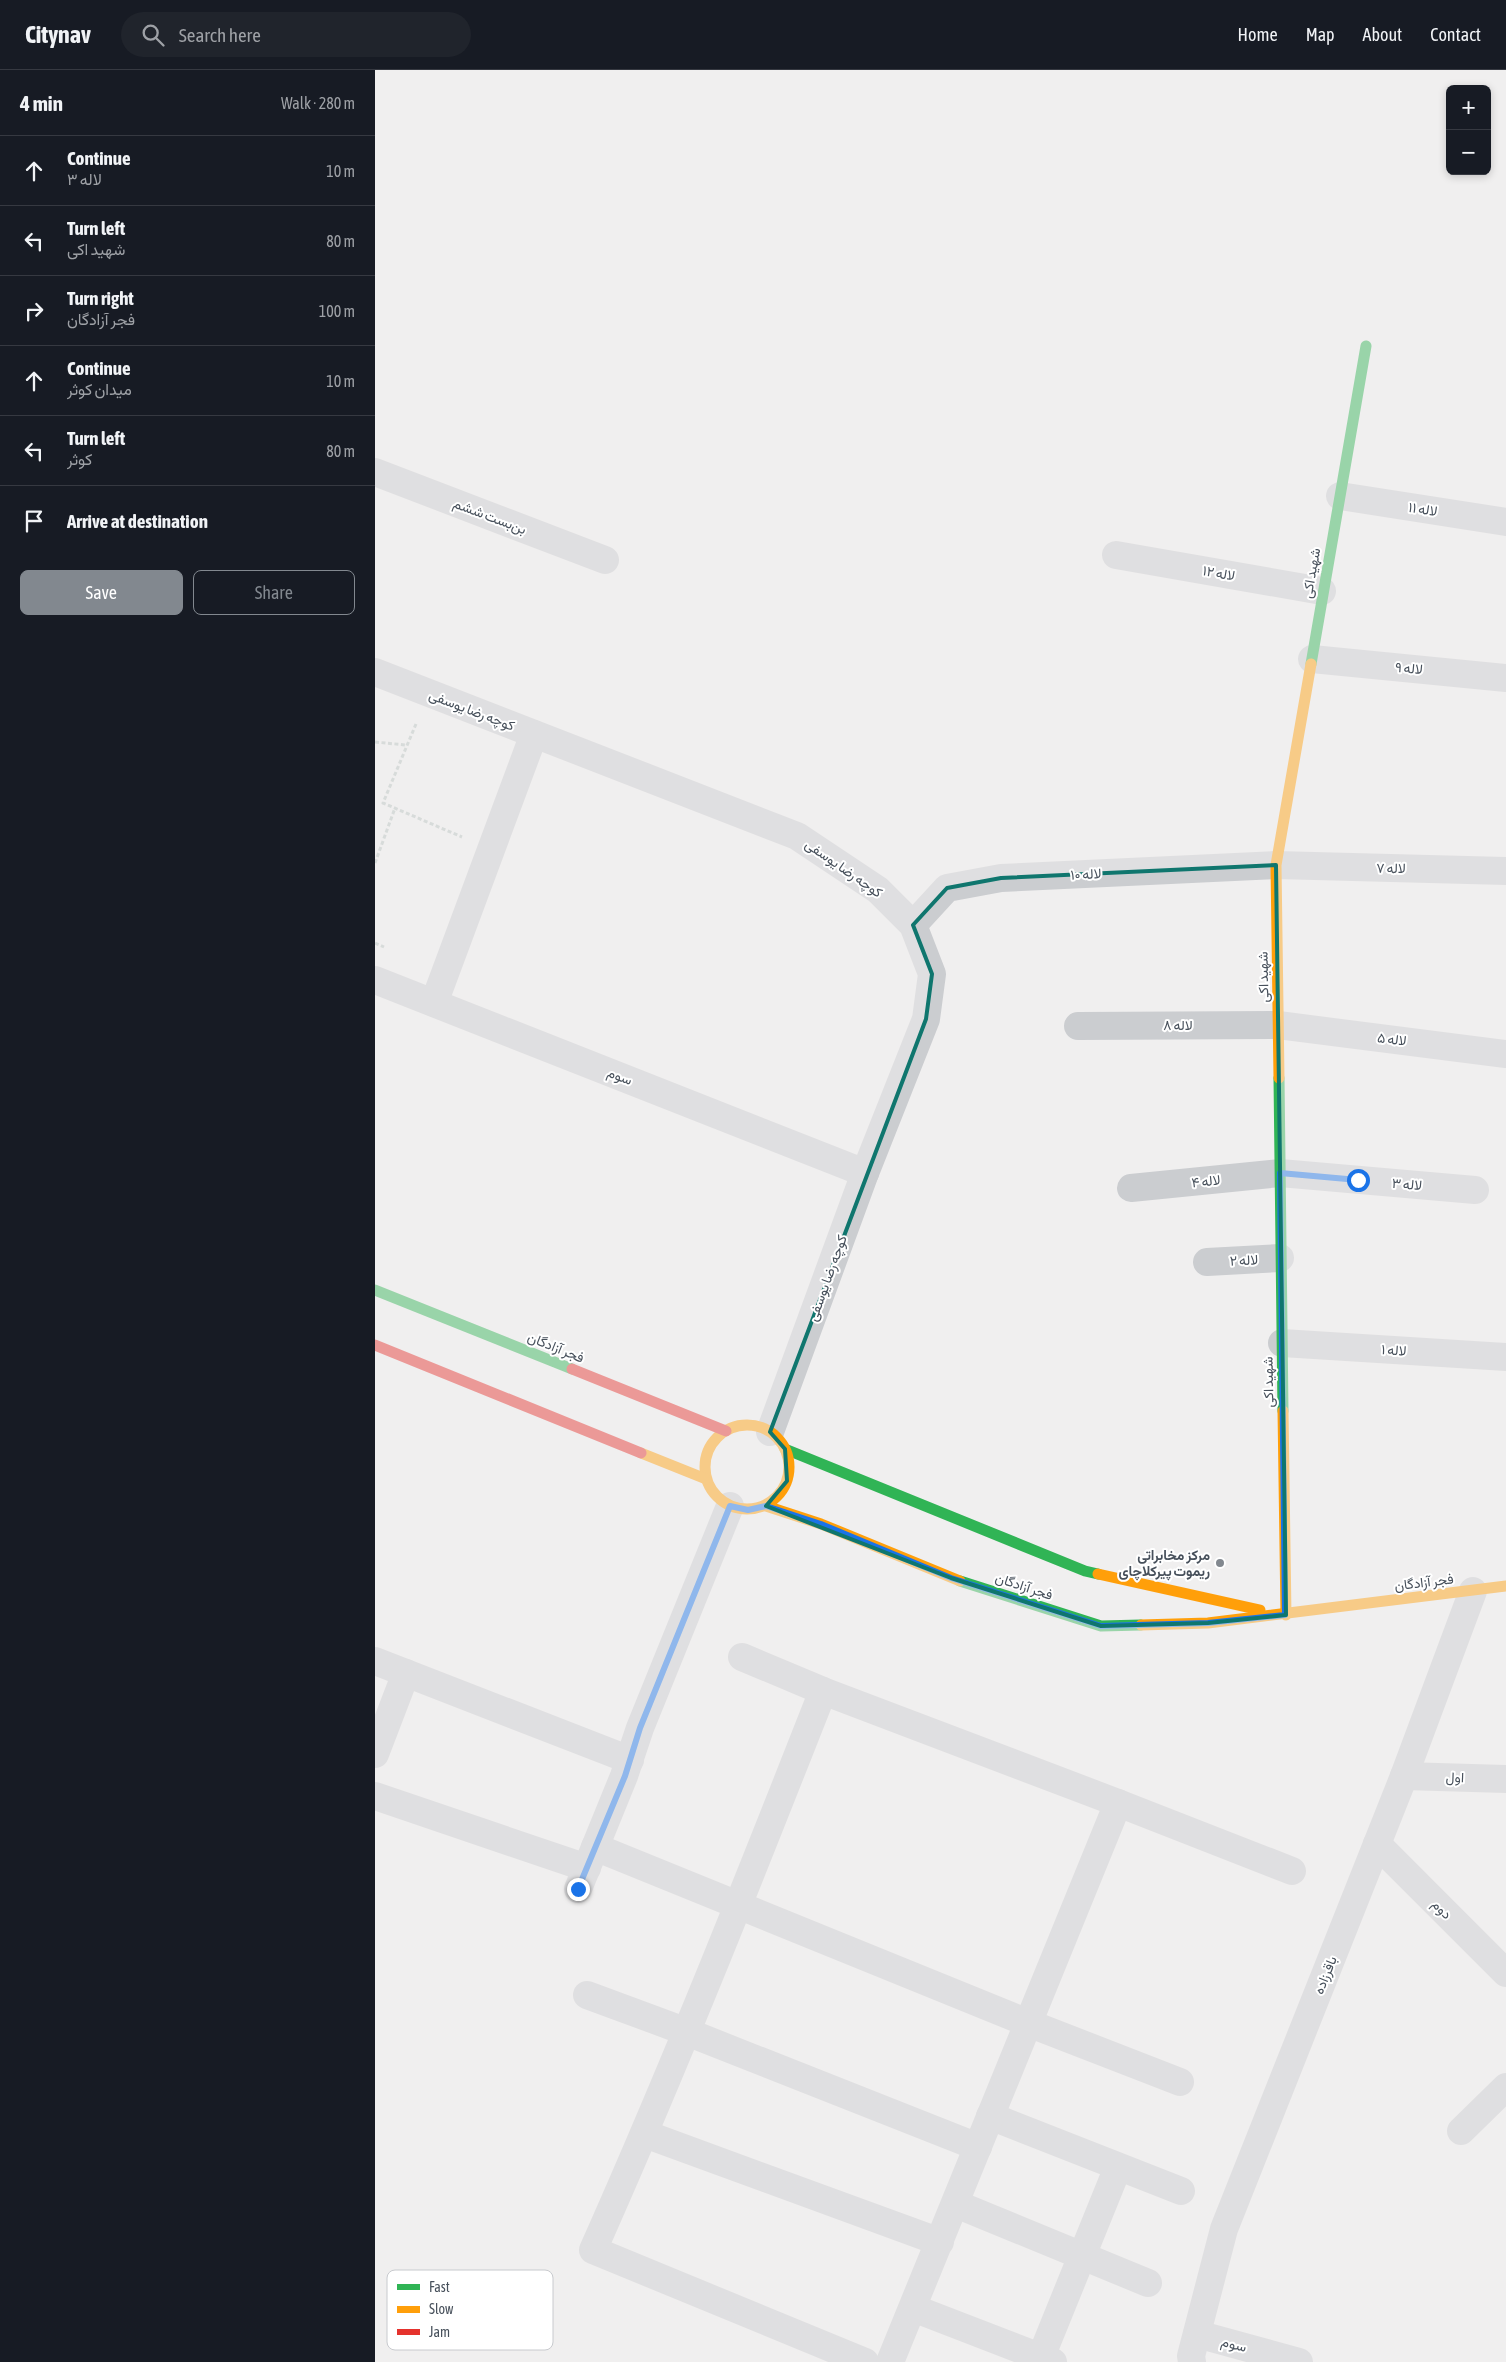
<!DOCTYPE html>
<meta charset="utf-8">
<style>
:root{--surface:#171b24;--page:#20242c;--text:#f1f3f6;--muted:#9ea1a6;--line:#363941;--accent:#82888f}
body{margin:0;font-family:"Asap Condensed",Vazirmatn,sans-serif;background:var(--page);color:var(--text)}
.controls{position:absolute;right:15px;top:15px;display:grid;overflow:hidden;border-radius:8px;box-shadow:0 2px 8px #0003}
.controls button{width:45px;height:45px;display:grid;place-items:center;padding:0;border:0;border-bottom:1px solid var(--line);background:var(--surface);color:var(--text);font:25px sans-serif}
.stop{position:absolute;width:15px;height:15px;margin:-11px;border:4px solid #1a73e8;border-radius:50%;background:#fff}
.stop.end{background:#1a73e8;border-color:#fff;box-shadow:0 1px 5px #0008}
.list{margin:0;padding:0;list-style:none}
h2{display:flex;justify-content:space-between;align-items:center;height:65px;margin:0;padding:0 20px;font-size:21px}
h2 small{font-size:16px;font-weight:400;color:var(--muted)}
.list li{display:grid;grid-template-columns:32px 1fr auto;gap:15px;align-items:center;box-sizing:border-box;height:70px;padding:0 20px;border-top:1px solid var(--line)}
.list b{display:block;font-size:19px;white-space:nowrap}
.list p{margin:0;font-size:16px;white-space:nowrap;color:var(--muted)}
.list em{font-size:16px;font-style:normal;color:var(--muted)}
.actions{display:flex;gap:10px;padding:15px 20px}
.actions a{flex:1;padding:11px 0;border:1px solid var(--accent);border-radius:8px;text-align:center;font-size:18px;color:var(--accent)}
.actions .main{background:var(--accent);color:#fff}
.icon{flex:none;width:28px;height:28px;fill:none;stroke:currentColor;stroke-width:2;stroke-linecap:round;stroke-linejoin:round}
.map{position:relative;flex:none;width:1131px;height:2292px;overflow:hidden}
header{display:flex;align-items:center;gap:30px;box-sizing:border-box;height:70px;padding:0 25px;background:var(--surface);border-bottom:1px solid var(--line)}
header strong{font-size:24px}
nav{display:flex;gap:28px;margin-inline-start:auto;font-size:18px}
.search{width:350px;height:45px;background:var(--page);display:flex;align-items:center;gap:12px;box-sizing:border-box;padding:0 18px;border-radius:28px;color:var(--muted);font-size:19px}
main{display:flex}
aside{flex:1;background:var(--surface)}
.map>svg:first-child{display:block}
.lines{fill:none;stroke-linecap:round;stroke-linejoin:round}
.path{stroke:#b9c4c1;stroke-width:3;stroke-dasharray:4 2.5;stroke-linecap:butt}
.street{stroke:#cbcdd0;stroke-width:28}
.fast{stroke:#30b455;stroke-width:11}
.slow{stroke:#ff9f0a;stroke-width:11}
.jam{stroke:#e5322d;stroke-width:11}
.route{stroke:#1a73e8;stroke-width:6}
.marked{fill:none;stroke:#0f766e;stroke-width:4;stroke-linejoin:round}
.poi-dot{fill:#82888f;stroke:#fff;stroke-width:2}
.labels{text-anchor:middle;stroke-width:4;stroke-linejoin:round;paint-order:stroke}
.street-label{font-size:14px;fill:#47505b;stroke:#fff}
.poi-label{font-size:14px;font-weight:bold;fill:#47505b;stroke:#fff;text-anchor:end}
.key{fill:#fff;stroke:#c8cace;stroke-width:1}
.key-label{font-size:14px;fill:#47505b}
</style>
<header>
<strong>Citynav</strong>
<div class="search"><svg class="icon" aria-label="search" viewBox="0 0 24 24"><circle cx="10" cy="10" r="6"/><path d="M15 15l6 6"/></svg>Search here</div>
<nav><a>Home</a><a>Map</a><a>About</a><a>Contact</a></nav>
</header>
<main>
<aside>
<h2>4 min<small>Walk · 280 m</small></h2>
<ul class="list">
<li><svg class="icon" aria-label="ahead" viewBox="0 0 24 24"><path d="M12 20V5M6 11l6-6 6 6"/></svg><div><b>Continue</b><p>لاله ۳</p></div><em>10 m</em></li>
<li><svg class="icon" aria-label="left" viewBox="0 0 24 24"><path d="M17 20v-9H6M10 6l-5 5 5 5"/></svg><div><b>Turn left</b><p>شهید اکی</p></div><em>80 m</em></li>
<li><svg class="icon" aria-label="right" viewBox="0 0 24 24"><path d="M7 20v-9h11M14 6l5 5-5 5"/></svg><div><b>Turn right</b><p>فجر آزادگان</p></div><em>100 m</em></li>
<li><svg class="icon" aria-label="ahead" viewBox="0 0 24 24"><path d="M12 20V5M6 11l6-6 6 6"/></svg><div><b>Continue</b><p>میدان کوثر</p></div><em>10 m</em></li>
<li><svg class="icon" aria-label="left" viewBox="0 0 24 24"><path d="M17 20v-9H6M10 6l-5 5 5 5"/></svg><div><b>Turn left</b><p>کوثر</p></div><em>80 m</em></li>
<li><svg class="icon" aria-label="arrive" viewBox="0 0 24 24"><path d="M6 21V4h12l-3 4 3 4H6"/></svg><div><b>Arrive at destination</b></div></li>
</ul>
<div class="actions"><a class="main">Save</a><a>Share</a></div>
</aside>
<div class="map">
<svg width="1131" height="2292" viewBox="0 0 1131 2292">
<rect width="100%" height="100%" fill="#f0efef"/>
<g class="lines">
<!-- path -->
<g class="path">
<path d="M41,654L8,733L87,767"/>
<path d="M0,672L31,675"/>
<path d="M0,793L20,738"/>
<path d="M0,873L9,877"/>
</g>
<!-- street -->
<g class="street">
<path d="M0,402L230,490"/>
<path d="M965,426L1131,452"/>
<path d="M741,485L947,521"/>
<path d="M937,589L1131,608"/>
<path d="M0,602L422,766L503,820L538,855L557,904L551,949L490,1103L395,1362"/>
<path d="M538,855L572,818L626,808L901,795L1131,801"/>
<path d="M0,910L490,1103"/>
<path d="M59,933L159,664"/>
<path d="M703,956L903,955L1131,984"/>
<path d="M756,1118L905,1103L1100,1120"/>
<path d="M832,1192L905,1188"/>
<path d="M907,1273L1131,1287"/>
<path d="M367,1587L448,1621L743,1733L917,1801"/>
<path d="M0,1591L255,1690"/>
<path d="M448,1621C374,1809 300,1996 218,2180L490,2292"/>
<path d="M0,1684L31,1603"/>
<path d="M1029,1706L1131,1709"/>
<path d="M0,1726L212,1798"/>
<path d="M1002,1774L1131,1903"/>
<path d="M220,1777L653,1953L805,2012"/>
<path d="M203,1819L249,1706L265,1658L355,1436"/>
<path d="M212,1925L312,1962L603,2077"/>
<path d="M615,2046L806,2121"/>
<path d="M1086,2061L1131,2017"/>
<path d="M270,2064L565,2172"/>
<path d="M581,2134L773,2213"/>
<path d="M538,2238L678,2292"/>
<path d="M822,2264L924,2292"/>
<path d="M666,2287L743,2097"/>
<path d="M515,2292L743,1733"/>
<path d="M817,2292L816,2286L849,2159L1029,1706L1098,1521"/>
</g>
<!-- fast -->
<g class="fast">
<path d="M936,594L991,276"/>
<path d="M904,1008L908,1341"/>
<path d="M0,1220L197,1299"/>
<path d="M410,1379L710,1501L723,1504"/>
<path d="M585,1511L726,1556L766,1555"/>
</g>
<!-- slow -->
<g class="slow">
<path d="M904,1008L901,795L936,594"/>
<path d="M908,1341L911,1545"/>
<circle cx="372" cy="1397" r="42"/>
<path d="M266,1383L331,1409"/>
<path d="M391,1436L446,1454L585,1511"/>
<path d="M723,1504L885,1540"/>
<path d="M766,1555L833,1553L1131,1516"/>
</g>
<!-- jam -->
<g class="jam">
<path d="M0,1275L266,1383"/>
<path d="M197,1299L351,1361"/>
</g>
</g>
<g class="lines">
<!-- route -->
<path class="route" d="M203,1819L250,1706L265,1658L355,1436L373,1440L391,1436L446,1454L576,1508L726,1556L833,1553L910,1545L905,1103L983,1110"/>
</g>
<!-- marked area -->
<path d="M0 0H1131V2292H0ZM901,795L911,1545L833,1553L726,1556L576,1508L391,1436L412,1411L410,1379L395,1362L551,949L557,904L538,855L572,818L626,808Z" fill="#f0efef" fill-opacity=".55" fill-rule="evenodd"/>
<path class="marked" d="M901,795L911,1545L833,1553L726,1556L576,1508L391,1436L412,1411L410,1379L395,1362L551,949L557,904L538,855L572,818L626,808Z"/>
<!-- markers -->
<circle class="poi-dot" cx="845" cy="1493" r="5"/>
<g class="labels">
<!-- street labels -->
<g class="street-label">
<text transform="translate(1048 439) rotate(9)" y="5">لاله ۱۱</text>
<text transform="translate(115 446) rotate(21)" y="5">بن‌بست ششم</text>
<text transform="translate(844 503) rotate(10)" y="5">لاله ۱۲</text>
<text transform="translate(936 503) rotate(-80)" y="5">شهید اکی</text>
<text transform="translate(1034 598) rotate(5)" y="5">لاله ۹</text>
<text transform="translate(97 640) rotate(21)" y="5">کوچه رضا یوسفی</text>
<text transform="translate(469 798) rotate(35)" y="5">کوچه رضا یوسفی</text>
<text transform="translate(1016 798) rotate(1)" y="5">لاله ۷</text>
<text transform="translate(711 804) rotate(-3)" y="5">لاله ۱۰</text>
<text transform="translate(888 907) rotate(-91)" y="5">شهید اکی</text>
<text x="803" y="960">لاله ۸</text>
<text transform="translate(1017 969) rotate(7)" y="5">لاله ۵</text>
<text transform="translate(245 1006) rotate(21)" y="5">سوم</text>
<text transform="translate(831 1111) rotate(-6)" y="5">لاله ۴</text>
<text transform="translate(1032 1114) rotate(5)" y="5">لاله ۳</text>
<text transform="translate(869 1190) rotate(-3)" y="5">لاله ۲</text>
<text transform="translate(452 1208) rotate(-70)" y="5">کوچه رضا یوسفی</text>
<text transform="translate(181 1277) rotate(22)" y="5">فجر آزادگان</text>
<text transform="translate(1019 1280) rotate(4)" y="5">لاله ۱</text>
<text transform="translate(893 1312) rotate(-91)" y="5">شهید اکی</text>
<text transform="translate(1049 1512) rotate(-7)" y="5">فجر آزادگان</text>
<text transform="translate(649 1516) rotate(18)" y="5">فجر آزادگان</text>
<text transform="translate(1080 1707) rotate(2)" y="5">اول</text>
<text transform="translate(1067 1839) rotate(45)" y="5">دوم</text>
<text transform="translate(950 1905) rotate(-68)" y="5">باقرزاده</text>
<text transform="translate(859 2274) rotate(15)" y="5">سوم</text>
</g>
<!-- poi labels -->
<g class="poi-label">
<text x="835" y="1490">مرکز مخابراتی<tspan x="835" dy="16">ریموت پیرکلاچای</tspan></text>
</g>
</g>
<!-- legend -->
<rect x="12" y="2200" width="166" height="80" rx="8" class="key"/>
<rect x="22" y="2214" width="23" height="6" fill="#30b455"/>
<rect x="22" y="2236" width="23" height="7" fill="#ff9f0a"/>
<rect x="22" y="2259" width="23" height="6" fill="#e5322d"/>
<g class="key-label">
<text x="54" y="2222">Fast</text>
<text x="54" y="2244">Slow</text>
<text x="54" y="2267">Jam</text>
</g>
</svg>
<div class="controls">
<button>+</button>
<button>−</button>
</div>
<div class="stop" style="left:983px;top:1110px"></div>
<div class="stop end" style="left:203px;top:1819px"></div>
</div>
</main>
